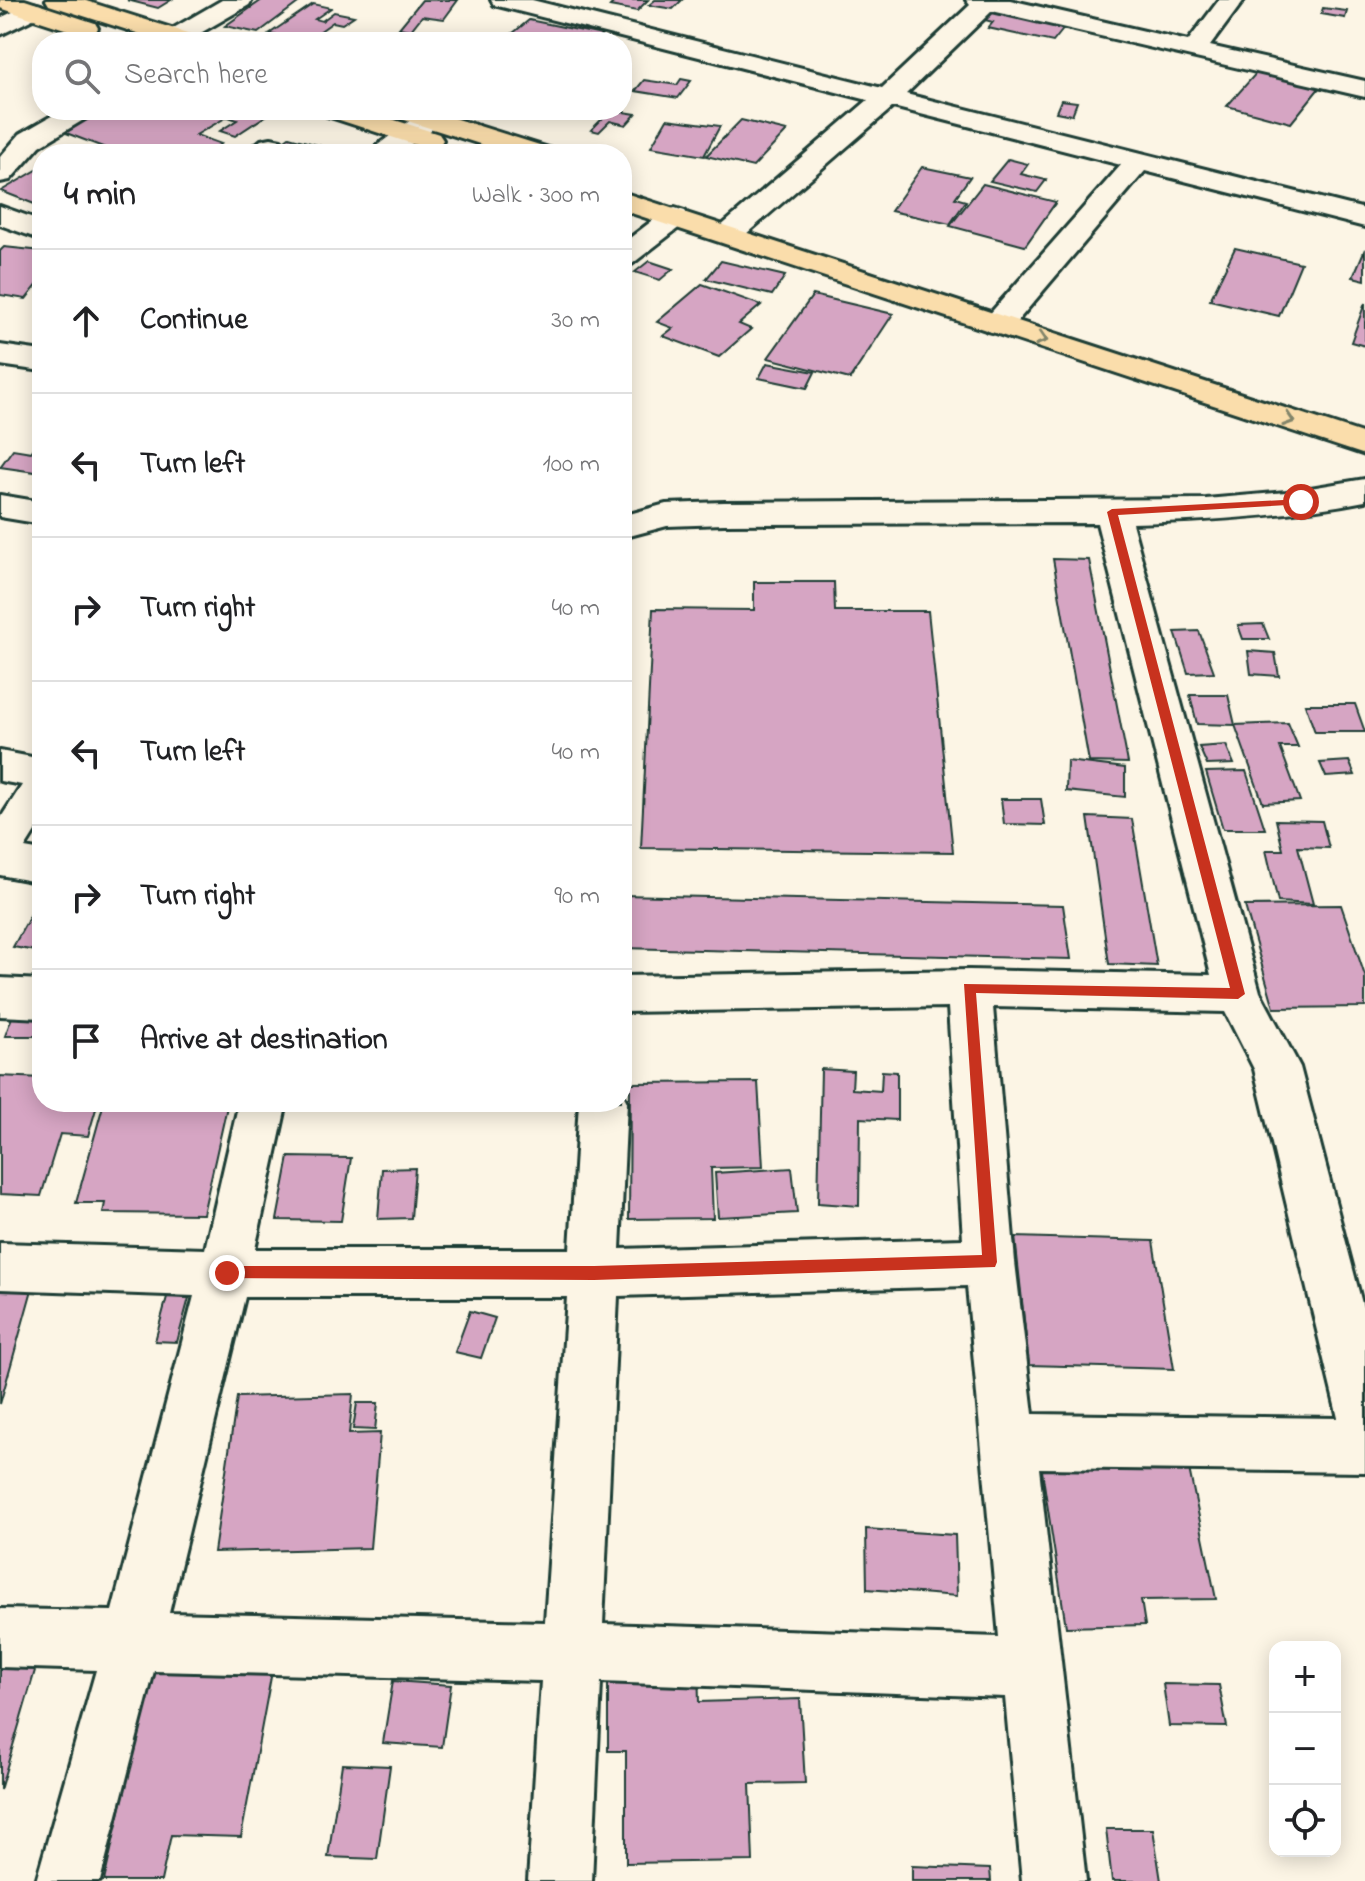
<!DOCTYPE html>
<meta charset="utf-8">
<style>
:root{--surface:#fff;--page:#f6f6f6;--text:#202124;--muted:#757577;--line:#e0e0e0}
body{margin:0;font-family:"Indie Flower",sans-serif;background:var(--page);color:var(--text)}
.controls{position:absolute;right:24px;bottom:24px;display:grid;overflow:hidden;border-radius:16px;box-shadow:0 4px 20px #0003}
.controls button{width:72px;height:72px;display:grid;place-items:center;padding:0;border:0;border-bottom:2px solid var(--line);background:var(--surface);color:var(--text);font:40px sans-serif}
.stop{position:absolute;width:24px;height:24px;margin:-18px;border:6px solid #c8321e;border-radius:50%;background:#fff}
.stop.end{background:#c8321e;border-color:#fff;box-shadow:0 2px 8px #0008}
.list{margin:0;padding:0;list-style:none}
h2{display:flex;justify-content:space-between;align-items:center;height:104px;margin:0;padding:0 32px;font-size:34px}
h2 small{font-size:26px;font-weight:400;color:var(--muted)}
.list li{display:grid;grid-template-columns:52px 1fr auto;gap:24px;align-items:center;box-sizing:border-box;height:144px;padding:0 32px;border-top:2px solid var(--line)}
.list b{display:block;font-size:30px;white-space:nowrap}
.list em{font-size:26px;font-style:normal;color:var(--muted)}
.icon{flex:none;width:44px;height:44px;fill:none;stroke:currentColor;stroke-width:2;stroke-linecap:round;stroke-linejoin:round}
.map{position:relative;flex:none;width:1365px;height:1881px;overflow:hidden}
.search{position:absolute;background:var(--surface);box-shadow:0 4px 20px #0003;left:32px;top:32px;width:600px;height:88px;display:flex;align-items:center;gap:20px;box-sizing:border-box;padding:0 28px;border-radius:32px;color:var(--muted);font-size:30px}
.panel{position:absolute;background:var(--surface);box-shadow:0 4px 20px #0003;left:32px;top:144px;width:600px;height:968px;border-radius:32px}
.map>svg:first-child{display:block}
.building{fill:#d6a5c3;stroke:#1f3d34;stroke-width:2}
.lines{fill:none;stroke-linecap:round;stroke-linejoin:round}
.minor-casing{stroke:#1f3d34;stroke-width:6}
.major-casing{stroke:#1f3d34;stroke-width:6}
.minor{fill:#fcf5e5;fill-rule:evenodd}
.major{fill:#faddab;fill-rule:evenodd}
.oneway{stroke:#82856a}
.route{fill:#c8321e}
</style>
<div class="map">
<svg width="1365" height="1881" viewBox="0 0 1365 1881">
<rect width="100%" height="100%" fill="#fcf5e5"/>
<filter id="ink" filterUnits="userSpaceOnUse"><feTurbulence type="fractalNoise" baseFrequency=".0125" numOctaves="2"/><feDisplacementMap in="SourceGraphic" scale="16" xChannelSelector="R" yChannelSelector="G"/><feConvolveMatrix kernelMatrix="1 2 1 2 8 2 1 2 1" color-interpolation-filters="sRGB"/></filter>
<g filter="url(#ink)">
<!-- building -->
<g class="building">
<path d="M127,0H171L158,8Z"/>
<path d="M262,0H302L258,33L225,26Z"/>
<path d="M422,0H458L444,19L422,16L411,30L399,28Z"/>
<path d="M616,0H648L637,11L610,6Z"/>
<path d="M655,0H682L673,9L649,5Z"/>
<path d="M313,4L331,8L315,19L322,21L334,12L354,16L342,24L333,22L305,42L269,34Z"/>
<path d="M1323,8L1347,11L1345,18L1321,14Z"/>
<path d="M984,10L1065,27L1053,42L988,28L993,22L977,18Z"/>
<path d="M529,20L602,35L594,42L548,39L544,42H502Z"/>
<path d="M1258,71L1320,87L1291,123L1227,106Z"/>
<path d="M681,79L691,81L678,98L635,91L644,80L677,85Z"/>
<path d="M1061,100L1077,102L1072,115L1056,112Z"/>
<path d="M99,110H239L196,135L221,144L204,154H121L61,131Z"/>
<path d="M236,110H250L267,115L235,136L220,131L237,120L226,116Z"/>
<path d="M611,110L636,114L626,125L610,121L599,132L591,130Z"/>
<path d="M667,119L720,126L704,156L651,147Z"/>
<path d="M741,120L787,131L753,167L706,156Z"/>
<path d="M289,137L339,151L336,154H266Z"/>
<path d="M1008,159L1028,164L1021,174L1046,180L1037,192L990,181Z"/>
<path d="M42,167V207L1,191Z"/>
<path d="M922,167L970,177L955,198L966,201L950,224L891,211Z"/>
<path d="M983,184L1056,202L1025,246L950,226Z"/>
<path d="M4,247L42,251V279L26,299L0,295V251Z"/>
<path d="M1235,248L1301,263L1279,316L1210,300Z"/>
<path d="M1365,249V280L1353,277Z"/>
<path d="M649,261L673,269L660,280L635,272Z"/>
<path d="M721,261L785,276L772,295L706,279Z"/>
<path d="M702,284L761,305L739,324L751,329L719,357L663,336L673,328L657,322Z"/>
<path d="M813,295L893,314L850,379L768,358Z"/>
<path d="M1365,303V346L1351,342Z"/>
<path d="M767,363L815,372L807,388L759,378Z"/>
<path d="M42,438V473L0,467L13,449L31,452Z"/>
<path d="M1053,559L1089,560L1128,763L1089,762Z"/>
<path d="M754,582H834L835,611H928L953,852L641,848L653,609L754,610Z"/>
<path d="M1263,624L1269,639H1243L1238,625Z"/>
<path d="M1199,631L1214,672L1188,673L1175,632Z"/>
<path d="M1248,651L1275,653L1279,676L1251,674Z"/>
<path d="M1190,695H1228L1235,725L1197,724Z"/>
<path d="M1305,704H1355L1365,732H1315Z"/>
<path d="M1288,723L1298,747H1280L1300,801L1263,803L1235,725Z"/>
<path d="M1226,745L1234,764L1207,765L1199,747Z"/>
<path d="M1067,761L1125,768V797L1066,791Z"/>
<path d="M1349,761L1355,775L1326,777L1320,763Z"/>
<path d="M1246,771L1265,829H1223L1206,772Z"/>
<path d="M1001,799H1041L1045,825L1004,824Z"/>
<path d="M1088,817L1132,819L1157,966L1109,964Z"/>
<path d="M1276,820L1322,821L1329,848L1298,847L1313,904L1278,902L1266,850H1283Z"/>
<path d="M622,895L1063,905L1071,959L622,948Z"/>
<path d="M1341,905L1365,976V1007L1274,1008L1245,906Z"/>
<path d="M31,914L42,916V952L13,947Z"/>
<path d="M15,1009L42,1010V1036H5Z"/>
<path d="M821,1069L853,1071L852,1089L881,1091L882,1071L897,1072V1120L860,1118L859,1206L818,1203Z"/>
<path d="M0,1076L42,1078V1102H98L88,1136L60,1134L41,1196L0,1194Z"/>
<path d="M758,1082L763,1167L711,1168L713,1218L629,1219L630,1083Z"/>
<path d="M104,1102H228L203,1214L103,1213L105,1203H76Z"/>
<path d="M295,1102H351V1107L294,1106Z"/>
<path d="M289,1157L351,1158L341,1221L277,1220Z"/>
<path d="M415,1168L411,1218L378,1219L382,1169Z"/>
<path d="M792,1168L797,1213L718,1217L715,1173Z"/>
<path d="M1015,1237L1153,1241L1174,1369L1029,1365Z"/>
<path d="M0,1253L42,1254L0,1404Z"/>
<path d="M167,1297L189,1298L177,1342L155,1341Z"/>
<path d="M470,1311L495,1318L481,1358L455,1352Z"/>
<path d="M353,1394L349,1434L380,1433L370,1548L214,1552L237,1397Z"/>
<path d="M357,1403H378L375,1430L353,1429Z"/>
<path d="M1182,1435L1216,1599L1141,1600L1145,1625L1066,1627L1037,1438Z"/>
<path d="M866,1529L955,1535L957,1596L867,1589Z"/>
<path d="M0,1631L46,1633L0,1790Z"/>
<path d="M155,1656L274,1661L241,1837L171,1835L161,1881H104Z"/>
<path d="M698,1668L699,1702L800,1699L805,1783L750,1784L753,1861L626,1863V1751H608V1669Z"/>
<path d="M393,1681L451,1685L442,1747L383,1743Z"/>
<path d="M1163,1684L1219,1685L1227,1727L1169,1726Z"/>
<path d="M342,1764L390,1766L377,1859L328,1857Z"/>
<path d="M1106,1829H1153L1161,1881H1112Z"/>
<path d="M912,1866L990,1869L991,1881H912Z"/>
</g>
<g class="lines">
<defs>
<g id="minor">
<path d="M222,0H252L249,5L185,42H154L158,37Z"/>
<path d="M491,0H532L882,88L970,5L966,0H1010L1188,41L1219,0H1244L1210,46L1365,81V97L992,11L906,94L1365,209V227L1145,171L1009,331L998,333L987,331L982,324L987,317L1121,165L893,107L739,240L729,243L719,240L714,234L719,228L868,100L494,5Z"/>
<path d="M32,3L41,5L44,10L41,15L0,35V18Z"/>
<path d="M62,110H94L90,116L40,146L10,180L0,182V157L20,134Z"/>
<path d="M429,111L438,113L442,119L438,125L398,154H366L420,113Z"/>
<path d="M271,138L281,140L285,146L277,154H244L261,140Z"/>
<path d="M0,206L42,221V240L0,225Z"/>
<path d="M675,208L685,211L689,217L685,223L632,264L622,267V244L665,211Z"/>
<path d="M0,345L42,351V371L0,365Z"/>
<path d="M1365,479V501C1288,516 1211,521 1132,523L1260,992L1300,1067L1365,1315V1472L1039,1468L1086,1881H1022L1005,1697L601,1682L592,1881H528L541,1681L154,1671L100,1881H36L96,1670L0,1667V1609L112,1611L194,1296L0,1289V1243L205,1249L239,1102H287L255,1249H570L579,1102H622V1092L627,1102L620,1249L963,1239L948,1007L622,1012V976L969,970L1211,975L1097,523L724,524L667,526L622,538V516L666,504L724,502L1206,499L1286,492ZM993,1007L1225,1012L1254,1069L1338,1418L1033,1414L1015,1262ZM967,1286L999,1637L603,1624L618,1296ZM245,1297H567L545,1622L169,1613Z"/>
<path d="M0,495L42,502V524L0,517Z"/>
<path d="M0,751L42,759V821L25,848L42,851V883L0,875V819L22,785L0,781Z"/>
<path d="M0,978L42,980V1018L0,1016Z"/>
</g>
<g id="major">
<path d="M0,0H25L95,23L98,28L95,33H77L0,8Z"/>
<path d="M46,0H83L200,37L204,42H165L49,5Z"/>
<path d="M323,110H363L439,134L443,140L439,146H419L327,116Z"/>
<path d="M388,110H428L549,148L553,154H511L392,116Z"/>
<path d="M622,192L1365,434V455L622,210Z"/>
</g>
</defs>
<!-- minor casing -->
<use href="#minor" class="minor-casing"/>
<!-- major casing -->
<use href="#major" class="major-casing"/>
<!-- minor -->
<use href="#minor" class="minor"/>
<!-- major -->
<use href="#major" class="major"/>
</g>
<!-- one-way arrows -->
<defs><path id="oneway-chevron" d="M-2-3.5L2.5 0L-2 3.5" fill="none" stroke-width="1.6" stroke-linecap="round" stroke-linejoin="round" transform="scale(2)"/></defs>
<g class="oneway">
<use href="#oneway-chevron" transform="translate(1042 339) rotate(18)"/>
<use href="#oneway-chevron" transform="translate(1289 420) rotate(18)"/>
</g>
</g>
<!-- route -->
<path class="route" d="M1301,499L1307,502L1305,504L1118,515L1245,994L1238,999L976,993L997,1262L995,1267L594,1280L221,1278V1268L227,1266H594L982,1255L964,984L1230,988L1107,512L1112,509Z"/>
</svg>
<div class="controls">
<button>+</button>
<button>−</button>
<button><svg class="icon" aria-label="locate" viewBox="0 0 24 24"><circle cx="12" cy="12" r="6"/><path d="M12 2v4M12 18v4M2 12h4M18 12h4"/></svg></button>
</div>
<div class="stop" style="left:1301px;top:502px"></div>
<div class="stop end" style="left:227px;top:1273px"></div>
<div class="search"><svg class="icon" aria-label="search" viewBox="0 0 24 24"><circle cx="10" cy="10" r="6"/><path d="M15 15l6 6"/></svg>Search here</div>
<section class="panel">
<h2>4 min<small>Walk · 300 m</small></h2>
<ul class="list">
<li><svg class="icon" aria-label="ahead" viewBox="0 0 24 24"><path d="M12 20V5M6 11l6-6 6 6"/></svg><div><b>Continue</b></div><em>30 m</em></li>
<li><svg class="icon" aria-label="left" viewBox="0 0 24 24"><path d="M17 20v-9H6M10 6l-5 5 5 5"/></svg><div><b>Turn left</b></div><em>100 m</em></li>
<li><svg class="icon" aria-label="right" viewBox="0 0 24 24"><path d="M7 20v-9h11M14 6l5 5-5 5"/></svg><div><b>Turn right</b></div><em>40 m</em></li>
<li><svg class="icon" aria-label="left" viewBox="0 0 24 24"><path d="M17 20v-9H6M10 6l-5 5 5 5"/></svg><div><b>Turn left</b></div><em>40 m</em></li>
<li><svg class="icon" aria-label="right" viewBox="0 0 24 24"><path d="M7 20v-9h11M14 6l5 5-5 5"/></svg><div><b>Turn right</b></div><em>90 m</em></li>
<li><svg class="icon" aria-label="arrive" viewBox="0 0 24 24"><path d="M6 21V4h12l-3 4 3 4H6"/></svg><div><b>Arrive at destination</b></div></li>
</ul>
</section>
</div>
